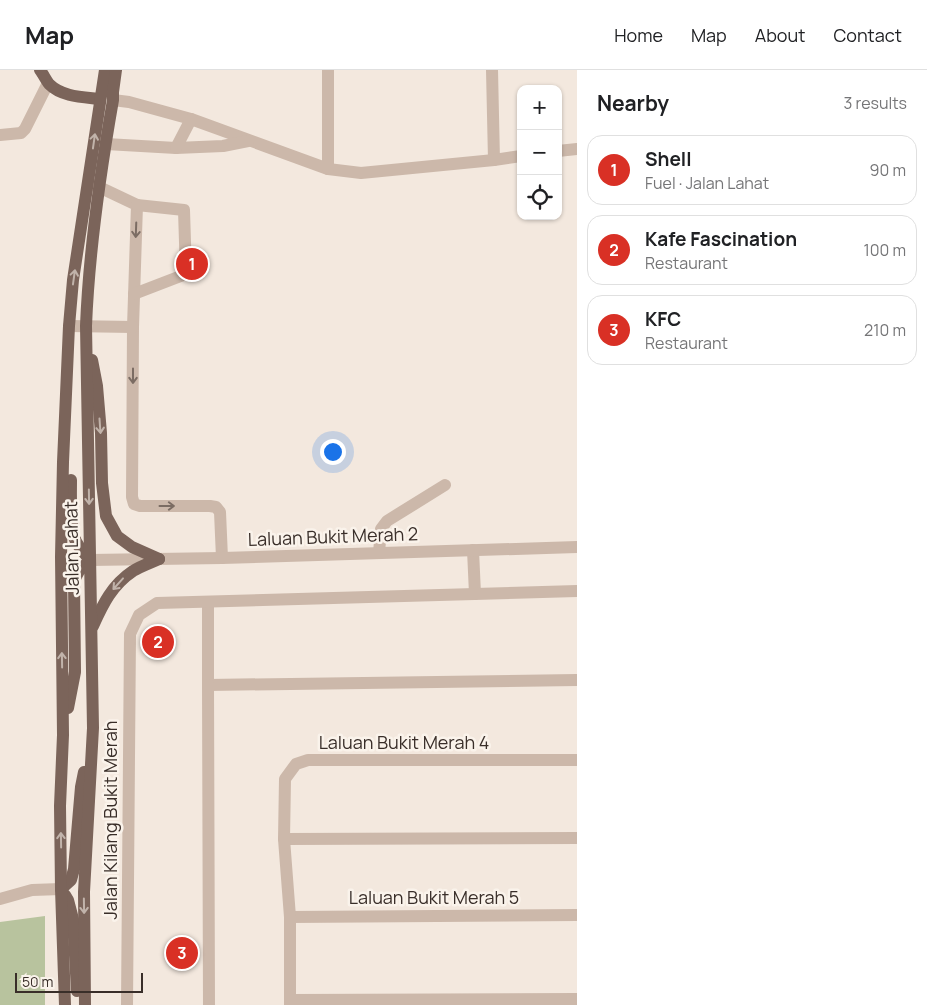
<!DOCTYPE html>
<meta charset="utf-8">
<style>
:root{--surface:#fff;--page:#f2f2f2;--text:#202124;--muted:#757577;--line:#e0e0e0;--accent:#d93025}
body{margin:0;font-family:Manrope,sans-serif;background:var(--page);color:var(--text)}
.controls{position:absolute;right:15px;top:15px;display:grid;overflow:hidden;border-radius:10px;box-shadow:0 1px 4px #0004}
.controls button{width:45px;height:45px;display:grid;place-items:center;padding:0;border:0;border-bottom:1px solid var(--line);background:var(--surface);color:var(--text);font:25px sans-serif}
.scale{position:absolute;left:15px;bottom:12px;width:128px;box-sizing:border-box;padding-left:5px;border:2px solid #392e29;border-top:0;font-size:14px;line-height:18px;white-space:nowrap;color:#392e29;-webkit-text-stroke:4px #faf3eb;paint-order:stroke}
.you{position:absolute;left:332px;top:381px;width:18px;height:18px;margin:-12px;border:4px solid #fff;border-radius:50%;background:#1a73e8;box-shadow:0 0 0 8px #1a73e833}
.badge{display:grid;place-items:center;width:32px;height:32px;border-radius:50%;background:var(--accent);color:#fff;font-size:16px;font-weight:700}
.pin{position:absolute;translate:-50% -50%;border:2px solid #fff;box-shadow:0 1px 5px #0006}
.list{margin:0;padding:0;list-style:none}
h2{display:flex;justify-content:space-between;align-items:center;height:65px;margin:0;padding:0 20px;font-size:21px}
h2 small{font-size:16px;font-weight:400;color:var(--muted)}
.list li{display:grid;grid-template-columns:32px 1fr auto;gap:15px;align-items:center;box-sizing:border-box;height:70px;margin:0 10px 10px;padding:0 10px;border:1px solid var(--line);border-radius:15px}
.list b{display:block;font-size:19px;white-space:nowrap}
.list p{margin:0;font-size:16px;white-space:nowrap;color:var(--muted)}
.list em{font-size:16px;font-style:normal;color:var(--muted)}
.icon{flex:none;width:28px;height:28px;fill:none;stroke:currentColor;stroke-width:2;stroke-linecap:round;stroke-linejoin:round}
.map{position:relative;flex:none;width:577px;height:935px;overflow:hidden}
header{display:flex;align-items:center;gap:30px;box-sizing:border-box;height:70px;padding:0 25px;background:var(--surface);border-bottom:1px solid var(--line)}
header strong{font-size:24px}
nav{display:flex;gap:28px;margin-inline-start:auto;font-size:18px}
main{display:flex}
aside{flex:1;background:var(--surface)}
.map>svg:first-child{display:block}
.grass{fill:#b8c39e}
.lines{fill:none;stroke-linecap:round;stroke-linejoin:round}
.minor{stroke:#ccb8aa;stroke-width:12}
.major{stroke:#7b645a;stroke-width:12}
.oneway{stroke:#c1b3aa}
.oneway2{stroke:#7b6c63}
.labels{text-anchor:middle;stroke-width:5;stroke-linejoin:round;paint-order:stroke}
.street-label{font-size:18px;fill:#392e29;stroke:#faf3eb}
</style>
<header>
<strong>Map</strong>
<nav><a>Home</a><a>Map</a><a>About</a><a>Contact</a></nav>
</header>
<main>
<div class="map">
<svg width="577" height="935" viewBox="0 0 577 935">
<rect width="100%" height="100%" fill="#f3e8de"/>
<!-- grass -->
<path class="grass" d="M45,846V935H0V852Z"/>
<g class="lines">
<!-- minor -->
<g class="minor">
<path d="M492,0L494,90"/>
<path d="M113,30L129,32L191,49L328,99L361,103L494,90L521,86"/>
<path d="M0,65L21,63L25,59L48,13"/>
<path d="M106,74L176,78L223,76L248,71"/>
<path d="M176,78L191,49"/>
<path d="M558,81L577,79"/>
<path d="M328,99V0"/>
<path d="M89,114L99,117L137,135L133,257L132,427L134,434L140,436H210L216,437L220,442L222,488"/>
<path d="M134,224L186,204L184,140L137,135"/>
<path d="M69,256L133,257"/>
<path d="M473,480L475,524"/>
<path d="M379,483L381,459L387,451L445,415"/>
<path d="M90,490L222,488L577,477"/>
<path d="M208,532V615L577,610"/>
<path d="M208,615L209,935"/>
<path d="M284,769L577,768"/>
<path d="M0,829L32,820L61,819"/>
<path d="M290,847L577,845"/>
<path d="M290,930L577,929"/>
<path d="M127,935L130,564L139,545L157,533L577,521"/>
<path d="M290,935V847L284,769L285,709L296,694L308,690H577"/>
</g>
<!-- major -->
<g class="major">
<path d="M40,0C43,4 46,10 49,14C62,27 83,27 100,29"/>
<path d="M92,290L97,316L101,363L102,413L106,446L117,466L132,477L159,489"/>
<path d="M71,410C71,428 70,450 74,467C77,476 84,483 90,490"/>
<path d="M93,556C103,534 112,515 133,501C141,496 150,493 159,489"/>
<path d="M68,638L75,602L74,510L79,501L90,490"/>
<path d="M61,819L71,810L74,799L81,717L84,702"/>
<path d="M65,825L68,830L73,849L77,921"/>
<path d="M65,935L61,819L60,736L63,665L61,487L63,392L69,256L73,210L105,0"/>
<path d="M85,935L84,822L93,658L86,256C89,180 100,104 113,30V22L116,0"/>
</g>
</g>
<!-- one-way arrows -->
<defs><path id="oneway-shaft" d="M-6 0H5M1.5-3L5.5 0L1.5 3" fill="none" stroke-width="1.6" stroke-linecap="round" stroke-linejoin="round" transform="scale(1.25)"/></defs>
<g class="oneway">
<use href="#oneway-shaft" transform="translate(94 71) rotate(-82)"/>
<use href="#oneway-shaft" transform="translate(74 207) rotate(-82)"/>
<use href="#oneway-shaft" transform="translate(100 356) rotate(86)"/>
<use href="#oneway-shaft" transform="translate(89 427) rotate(89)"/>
<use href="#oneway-shaft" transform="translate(118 514) rotate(132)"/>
<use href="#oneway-shaft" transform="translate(62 590) rotate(-91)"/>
<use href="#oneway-shaft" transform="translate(61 770) rotate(-91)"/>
<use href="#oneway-shaft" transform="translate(84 836) rotate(89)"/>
</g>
<g class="oneway2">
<use href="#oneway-shaft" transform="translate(136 160) rotate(92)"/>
<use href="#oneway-shaft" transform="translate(133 306) rotate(90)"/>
<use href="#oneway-shaft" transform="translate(167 436)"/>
</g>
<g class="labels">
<!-- street labels -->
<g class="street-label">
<text transform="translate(333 467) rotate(-2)" y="6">Laluan Bukit Merah 2</text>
<text transform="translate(72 478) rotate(-91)" y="6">Jalan Lahat</text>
<text x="404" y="679">Laluan Bukit Merah 4</text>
<text transform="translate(111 750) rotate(-90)" y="6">Jalan Kilang Bukit Merah</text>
<text x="434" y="834">Laluan Bukit Merah 5</text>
</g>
</g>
</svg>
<div class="controls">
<button>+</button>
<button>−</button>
<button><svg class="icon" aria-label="locate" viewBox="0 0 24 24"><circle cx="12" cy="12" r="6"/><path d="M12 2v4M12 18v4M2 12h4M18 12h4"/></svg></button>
</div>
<div class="scale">50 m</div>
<div class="you"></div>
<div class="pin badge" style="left:192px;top:194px">1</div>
<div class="pin badge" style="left:158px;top:572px">2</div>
<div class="pin badge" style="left:182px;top:883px">3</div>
</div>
<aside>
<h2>Nearby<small>3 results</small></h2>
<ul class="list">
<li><span class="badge">1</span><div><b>Shell</b><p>Fuel · Jalan Lahat</p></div><em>90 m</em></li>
<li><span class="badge">2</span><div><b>Kafe Fascination</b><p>Restaurant</p></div><em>100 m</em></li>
<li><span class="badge">3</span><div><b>KFC</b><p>Restaurant</p></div><em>210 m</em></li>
</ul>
</aside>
</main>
